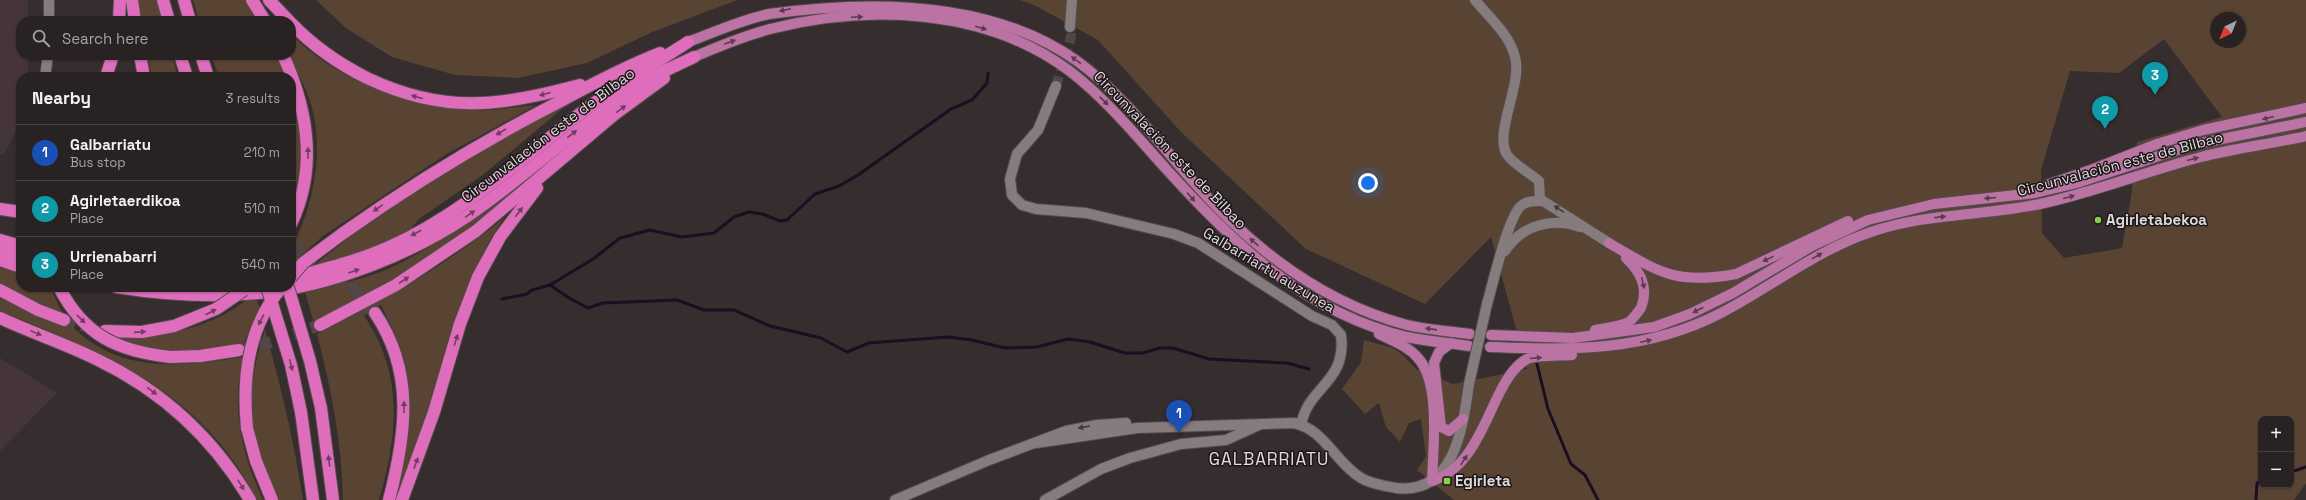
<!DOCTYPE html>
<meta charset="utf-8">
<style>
:root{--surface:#282222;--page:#302a2a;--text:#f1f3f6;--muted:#a5a4a5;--line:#443f40;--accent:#8bbbb9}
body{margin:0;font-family:"Space Grotesk",sans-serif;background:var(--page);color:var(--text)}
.controls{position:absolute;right:12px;bottom:12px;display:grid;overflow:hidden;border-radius:8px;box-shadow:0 1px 3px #0004}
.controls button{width:36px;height:36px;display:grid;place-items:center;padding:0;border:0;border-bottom:1px solid var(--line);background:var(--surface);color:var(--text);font:20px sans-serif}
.compass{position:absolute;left:2210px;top:12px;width:36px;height:36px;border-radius:50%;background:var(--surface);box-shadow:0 1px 3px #0004;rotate:223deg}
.you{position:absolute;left:1368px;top:183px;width:14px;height:14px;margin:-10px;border:3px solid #fff;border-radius:50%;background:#1a73e8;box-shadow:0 0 0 6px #1a73e833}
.badge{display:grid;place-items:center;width:26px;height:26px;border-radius:50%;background:var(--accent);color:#fff;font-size:13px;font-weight:700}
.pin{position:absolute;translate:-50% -33px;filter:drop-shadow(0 1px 2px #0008)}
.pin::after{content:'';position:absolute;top:21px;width:14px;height:12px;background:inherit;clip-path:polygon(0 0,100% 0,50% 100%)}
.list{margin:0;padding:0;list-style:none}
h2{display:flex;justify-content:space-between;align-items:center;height:52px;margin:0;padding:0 16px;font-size:17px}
h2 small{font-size:13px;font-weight:400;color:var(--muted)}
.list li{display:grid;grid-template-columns:26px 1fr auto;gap:12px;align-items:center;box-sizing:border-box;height:56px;padding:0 16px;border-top:1px solid var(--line)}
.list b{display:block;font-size:15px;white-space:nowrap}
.list p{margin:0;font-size:13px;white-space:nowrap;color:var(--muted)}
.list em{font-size:13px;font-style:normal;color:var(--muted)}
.icon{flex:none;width:22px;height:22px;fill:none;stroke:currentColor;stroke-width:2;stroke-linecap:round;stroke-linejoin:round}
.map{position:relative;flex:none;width:2306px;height:500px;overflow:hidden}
.search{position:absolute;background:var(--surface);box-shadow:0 1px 3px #0004;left:16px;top:16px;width:280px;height:44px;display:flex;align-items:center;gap:10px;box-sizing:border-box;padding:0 14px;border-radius:16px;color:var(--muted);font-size:15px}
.panel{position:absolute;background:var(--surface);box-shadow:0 1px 3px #0004;left:16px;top:72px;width:280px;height:220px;border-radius:16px}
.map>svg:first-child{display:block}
.built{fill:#453538}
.green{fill:#594434;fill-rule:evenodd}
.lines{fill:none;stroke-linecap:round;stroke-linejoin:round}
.stream{stroke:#1c0d22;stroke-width:3}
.minor-tunnel{stroke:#4f4748;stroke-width:10;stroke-dasharray:10 5;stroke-linecap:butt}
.highway-tunnel{stroke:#4f4748;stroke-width:12;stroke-dasharray:12 6;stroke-linecap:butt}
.minor-casing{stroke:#534c4d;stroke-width:12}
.major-casing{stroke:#534c4d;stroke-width:12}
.highway-casing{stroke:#534c4d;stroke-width:14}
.minor{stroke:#867b7d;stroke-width:10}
.major{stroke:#bb73a3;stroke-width:10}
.highway{stroke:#de6dbc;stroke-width:12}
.minor-bridge-casing{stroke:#534c4d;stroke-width:12;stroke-linecap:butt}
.highway-bridge-casing{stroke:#534c4d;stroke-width:14;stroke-linecap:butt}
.minor-bridge{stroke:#867b7d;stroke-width:10}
.highway-bridge{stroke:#de6dbc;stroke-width:12}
.oneway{fill:#5b3b4f}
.oneway2{fill:#733d61}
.oneway3{fill:#40393b}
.poi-dot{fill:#88cf49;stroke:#1b1617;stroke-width:1.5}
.labels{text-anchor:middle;stroke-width:3;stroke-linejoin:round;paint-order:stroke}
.street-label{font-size:15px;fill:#ded8d9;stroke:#1b1617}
.poi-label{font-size:15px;font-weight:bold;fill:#ded8d9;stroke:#1b1617;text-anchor:start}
.quarter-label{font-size:17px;letter-spacing:1px;fill:#e6dadc;stroke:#1b1617}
</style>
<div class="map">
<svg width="2306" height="500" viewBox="0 0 2306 500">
<rect width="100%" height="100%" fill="#362d2e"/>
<!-- built -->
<g class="built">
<path d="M0,0H28V21H21V55L29,56L27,77H21V119L5,153L0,155Z"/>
<path d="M0,358L57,393L0,451Z"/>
</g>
<!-- green -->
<g class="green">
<path d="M137,0H157L163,21H140Z"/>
<path d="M193,0H245L257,21H199Z"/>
<path d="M316,0H737L650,33L587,63L518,78L455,75L392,57L346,28Z"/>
<path d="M1020,0H2306V483L2294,500H1454L1417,470L1426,456L1421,419L1409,423L1400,442L1386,427L1379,403L1365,414L1342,389L1361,362L1364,340L1393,348L1404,356L1416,369L1453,384L1527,369L1491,237L1425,304L1306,249L1181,132L1098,40L1036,6ZM2216,18H2240V42H2216ZM2164,39L2222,117L2137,142L2131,197L2122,248L2064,258L2042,233L2041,170L2070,71L2119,73ZM2261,419H2291V485H2261Z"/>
<path d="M291,34C338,82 409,106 475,110C495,111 516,107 536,105L445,155L323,236L295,261L292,247C314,205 325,149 310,101C305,86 296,71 291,56C289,50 291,41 291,34Z"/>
<path d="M147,55H172L178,77H152Z"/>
<path d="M211,55H276L285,77H219Z"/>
<path d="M291,91C301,116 306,146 302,173C300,186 295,199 291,212Z"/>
<path d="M574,99L484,174L419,219L407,233L393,241L309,270C391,200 480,150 574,99Z"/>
<path d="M547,164C506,198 466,236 421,265C387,286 351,307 314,323L305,292C333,285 363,280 390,268C447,241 497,202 547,164Z"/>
<path d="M505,217C485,243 474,274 462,304C438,368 421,434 402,500H395C406,461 414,407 406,367C402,346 390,324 381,305L364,316C404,374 398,435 379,500H343C342,443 331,388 317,334C383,301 448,264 505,217Z"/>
<path d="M0,266L21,272V287H50C57,301 63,318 75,329C123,375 184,366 243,357C231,409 241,452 263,500H257C203,392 105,353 0,311V298L33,314L65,324L57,312L0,284Z"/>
<path d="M242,287H252L260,309L253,320L244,344C216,350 184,354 155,351C139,349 121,340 105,334C116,335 128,338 139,337C178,334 220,323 250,297Z"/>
<path d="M265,330C281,386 294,442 303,500H277C250,435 242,399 265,330Z"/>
</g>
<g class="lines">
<!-- stream -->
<g class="stream">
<path d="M550,285L569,298L588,308L603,303L677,300L704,310H734L770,326L821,338L847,352L869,343L947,337L972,340L1005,348L1037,347L1068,339L1090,342L1125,353H1142L1160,348H1173L1209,359L1287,363L1309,369"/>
<path d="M502,299L527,294L532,290L550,285L593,259L620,238L650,230L682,237L714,233L734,217L749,212L762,214L780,221L787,220L815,194L839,186L858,175L951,109L972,100L987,83L988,73"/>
<path d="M1537,364L1548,409L1571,464L1585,475L1598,500"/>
<path d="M2291,472L2306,467"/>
<path d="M2256,500L2257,483L2261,482"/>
</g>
<!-- minor-tunnel -->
<path class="minor-tunnel" d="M1056,86L1071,37L1070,27"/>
<!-- highway-tunnel -->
<g class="highway-tunnel">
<path d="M291,247C324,260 353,285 375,313"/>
<path d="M64,320L95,329"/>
<path d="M242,350L268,343L320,325"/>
</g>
<defs>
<g id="minor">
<path d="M49,0V21"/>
<path d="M1475,0C1489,17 1510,35 1515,57C1523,84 1492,136 1508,156C1516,166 1530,173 1539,181L1540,201"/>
<path d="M1070,27L1072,0"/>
<path d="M45,77L48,55"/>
<path d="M1056,86L1038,130L1017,154L1010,179L1012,195L1022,205L1036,209L1086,213L1174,234L1198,243L1312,316L1332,325L1341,335C1347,383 1308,386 1301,425"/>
<path d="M1505,251C1522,225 1552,217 1580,227"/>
<path d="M1487,304C1493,284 1508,215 1522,205C1529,200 1536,201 1543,201L1609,243"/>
<path d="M1036,443L1137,428L1294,423C1324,429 1336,463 1361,478C1371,484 1385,486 1396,488C1455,495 1463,426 1469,384"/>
<path d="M895,500L989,460L1066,431L1097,425L1126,423"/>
<path d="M1045,500L1101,469L1130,458L1181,444L1226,440L1261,424"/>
</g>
<g id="major">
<path d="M688,42C715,32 741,20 769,14C871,0 991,0 1077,61C1121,93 1154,137 1190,178C1249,246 1319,302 1407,325C1428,330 1449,331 1470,334"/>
<path d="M694,57C719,46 744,36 770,29C868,4 987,8 1071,72C1108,101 1137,137 1168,171C1235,245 1306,313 1407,337C1427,341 1448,343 1469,346"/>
<path d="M2047,185L2091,170L2157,144L2203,130L2306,108"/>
<path d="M1609,243C1660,273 1676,285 1736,274L1848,221"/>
<path d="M1595,330C1606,328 1619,327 1629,322C1633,319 1638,312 1641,308C1649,288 1641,272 1626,258"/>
<path d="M1379,334C1393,341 1408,346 1418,358C1441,383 1433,449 1432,481C1470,469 1483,425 1500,392C1506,380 1514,366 1527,359C1536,355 1561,356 1572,355"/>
<path d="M1491,335L1573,338L1654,327L1690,314L1733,293L1812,246L1868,220L1934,204L2035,193L2077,183L2192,145L2306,122"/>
<path d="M1451,343L1439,352L1434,363L1441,427L1449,431L1463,419"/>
<path d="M1490,347C1572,350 1646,352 1721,313C1771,287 1817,250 1871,232C1926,213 1984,216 2040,204C2095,192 2147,171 2201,157C2235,148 2271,144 2306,136"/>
</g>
<g id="highway">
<path d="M132,0L135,21"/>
<path d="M163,0L169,21"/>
<path d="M184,0L190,21"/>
<path d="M252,0L265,21"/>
<path d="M269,0L289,21"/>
<path d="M119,21L120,0"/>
<path d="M291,23C313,46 339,64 367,78C445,115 500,106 580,85"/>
<path d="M140,55L144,77"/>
<path d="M180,55L187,77"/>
<path d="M201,55L208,77"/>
<path d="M283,55C308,110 318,168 291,224"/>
<path d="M106,77L113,55"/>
<path d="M0,209L21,212"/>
<path d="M342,234C411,185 483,141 559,102C592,84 625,67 660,53"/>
<path d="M0,240L21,246"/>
<path d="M0,249L21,256"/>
<path d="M0,260L21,267"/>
<path d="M291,278C324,269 358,261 389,247C459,216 517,163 577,116C612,88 651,66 688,42"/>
<path d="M116,287C167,295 222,299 274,291C339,283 416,251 469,215C530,173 583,122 645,81C660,72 678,65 694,57"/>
<path d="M0,290L38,310L64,320"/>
<path d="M375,313C415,372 406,434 389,500"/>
<path d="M0,318C32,333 66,344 98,360C162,391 214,439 250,500"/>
<path d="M320,325L396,285L476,231L615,114L664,78"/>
<path d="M105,331L142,332L174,326"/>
<path d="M170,357L200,356L239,350"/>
<path d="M321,408L333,500"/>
<path d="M301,412L313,500"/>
<path d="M247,428L256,461L272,500"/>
<path d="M402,500L434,412L460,324L478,277L500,237L537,188"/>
</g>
</defs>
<!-- minor casing -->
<use href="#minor" class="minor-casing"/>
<!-- major casing -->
<use href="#major" class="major-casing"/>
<!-- highway casing -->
<use href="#highway" class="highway-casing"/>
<!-- minor -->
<use href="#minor" class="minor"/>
<!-- major -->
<use href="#major" class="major"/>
<!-- highway -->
<use href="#highway" class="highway"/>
<defs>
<path id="minor-bridge" d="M1469,384L1487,304"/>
<g id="highway-bridge">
<path d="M291,277L303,263L342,234"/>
<path d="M59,287C84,336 118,351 170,357"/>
<path d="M267,287L291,365L301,412"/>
<path d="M288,287L310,361L321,408"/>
<path d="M174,326L216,309L244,290"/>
<path d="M247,428C242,378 248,326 282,287"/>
</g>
</defs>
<!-- minor-bridge casing -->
<use href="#minor-bridge" class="minor-bridge-casing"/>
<!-- highway-bridge casing -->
<use href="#highway-bridge" class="highway-bridge-casing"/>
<!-- minor-bridge -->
<use href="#minor-bridge" class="minor-bridge"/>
<!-- highway-bridge -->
<use href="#highway-bridge" class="highway-bridge"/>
</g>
<!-- one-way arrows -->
<defs><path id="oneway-solid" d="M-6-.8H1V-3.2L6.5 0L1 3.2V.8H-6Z"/></defs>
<g class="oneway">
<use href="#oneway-solid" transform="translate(785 10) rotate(168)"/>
<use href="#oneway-solid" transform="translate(857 17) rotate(-3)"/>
<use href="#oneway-solid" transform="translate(981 28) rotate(16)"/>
<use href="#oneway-solid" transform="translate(730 42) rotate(-20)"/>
<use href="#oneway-solid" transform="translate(1076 60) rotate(-144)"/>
<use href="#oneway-solid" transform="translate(1104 101) rotate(43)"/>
<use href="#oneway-solid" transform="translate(2268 118) rotate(166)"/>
<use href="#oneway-solid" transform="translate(2193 159) rotate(-15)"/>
<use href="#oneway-solid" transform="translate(1191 197) rotate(48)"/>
<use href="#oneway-solid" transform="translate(2069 197) rotate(-15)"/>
<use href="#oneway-solid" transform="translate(1990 198) rotate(175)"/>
<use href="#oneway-solid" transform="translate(1940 217) rotate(-7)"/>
<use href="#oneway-solid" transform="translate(1254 242) rotate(-139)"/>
<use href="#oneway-solid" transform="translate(1817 256) rotate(-29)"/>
<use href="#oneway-solid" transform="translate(1768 259) rotate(154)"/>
<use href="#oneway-solid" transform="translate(1643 283) rotate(76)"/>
<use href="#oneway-solid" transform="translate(1698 310) rotate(153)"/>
<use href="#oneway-solid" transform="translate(1431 329) rotate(-172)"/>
<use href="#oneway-solid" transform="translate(1646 341) rotate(-12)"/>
<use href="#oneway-solid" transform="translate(1536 358) rotate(-5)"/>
<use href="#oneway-solid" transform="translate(1464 460) rotate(-57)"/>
</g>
<g class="oneway2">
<use href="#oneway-solid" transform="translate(545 94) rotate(165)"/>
<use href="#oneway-solid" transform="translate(417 97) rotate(-165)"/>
<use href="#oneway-solid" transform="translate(621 109) rotate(-36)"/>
<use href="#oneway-solid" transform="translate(501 132) rotate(149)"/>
<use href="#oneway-solid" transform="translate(572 134) rotate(-38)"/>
<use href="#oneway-solid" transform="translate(308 153) rotate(-90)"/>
<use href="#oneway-solid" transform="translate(378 208) rotate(145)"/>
<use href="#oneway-solid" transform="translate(519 212) rotate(-53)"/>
<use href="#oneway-solid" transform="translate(470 214) rotate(-35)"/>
<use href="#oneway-solid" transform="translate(416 233) rotate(152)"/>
<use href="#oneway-solid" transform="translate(354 271) rotate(-19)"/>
<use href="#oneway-solid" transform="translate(404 280) rotate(-33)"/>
<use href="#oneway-solid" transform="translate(211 312) rotate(-27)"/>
<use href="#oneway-solid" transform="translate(81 319) rotate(44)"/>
<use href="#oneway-solid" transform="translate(261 320) rotate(117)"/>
<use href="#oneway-solid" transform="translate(140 332) rotate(-4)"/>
<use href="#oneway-solid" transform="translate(36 333) rotate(22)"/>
<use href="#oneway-solid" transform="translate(456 340) rotate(-73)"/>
<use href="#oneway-solid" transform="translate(291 365) rotate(76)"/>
<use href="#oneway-solid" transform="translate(152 391) rotate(36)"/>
<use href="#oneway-solid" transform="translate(404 407) rotate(-89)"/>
<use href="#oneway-solid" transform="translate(329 461) rotate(-97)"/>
<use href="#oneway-solid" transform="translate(416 463) rotate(-70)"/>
<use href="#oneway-solid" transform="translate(241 485) rotate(58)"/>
</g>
<g class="oneway3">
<use href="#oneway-solid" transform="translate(1559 209) rotate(-146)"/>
<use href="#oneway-solid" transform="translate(1084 427) rotate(170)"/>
</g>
<!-- markers -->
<g class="poi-dot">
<circle cx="2098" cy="220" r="4"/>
<rect x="1443" y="477" width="8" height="8" rx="2"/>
</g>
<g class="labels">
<!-- street labels -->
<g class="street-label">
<text transform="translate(548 135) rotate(-37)" y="5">Circunvalación este de Bilbao</text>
<text transform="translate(1170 150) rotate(46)" y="5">Circunvalación este de Bilbao</text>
<text transform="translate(2120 164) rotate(-15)" y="5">Circunvalación este de Bilbao</text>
<text transform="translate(1269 270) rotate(31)" y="5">Galbarriartu auzunea</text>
</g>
<!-- poi labels -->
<g class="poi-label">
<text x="2106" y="225">Agirletabekoa</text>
<text x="1455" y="486">Egirleta</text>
</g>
<!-- quarter labels -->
<g class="quarter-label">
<text x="1269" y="465">GALBARRIATU</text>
</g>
</g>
</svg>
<div class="controls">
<button>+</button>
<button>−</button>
</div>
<svg class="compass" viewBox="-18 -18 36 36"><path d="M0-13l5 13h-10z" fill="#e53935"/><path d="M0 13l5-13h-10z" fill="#a5a4a5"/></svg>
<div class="you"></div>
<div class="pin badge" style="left:1179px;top:433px;background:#1a4fb4">1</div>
<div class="pin badge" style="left:2105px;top:129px;background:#0f9aa8">2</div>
<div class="pin badge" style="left:2155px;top:95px;background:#0f9aa8">3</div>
<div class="search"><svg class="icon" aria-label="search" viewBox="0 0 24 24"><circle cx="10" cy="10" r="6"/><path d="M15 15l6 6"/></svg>Search here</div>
<section class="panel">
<h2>Nearby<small>3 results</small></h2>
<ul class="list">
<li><span class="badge" style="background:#1a4fb4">1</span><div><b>Galbarriatu</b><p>Bus stop</p></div><em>210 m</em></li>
<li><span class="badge" style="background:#0f9aa8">2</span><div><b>Agirletaerdikoa</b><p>Place</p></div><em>510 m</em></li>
<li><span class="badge" style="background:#0f9aa8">3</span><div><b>Urrienabarri</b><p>Place</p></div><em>540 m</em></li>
</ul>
</section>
</div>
